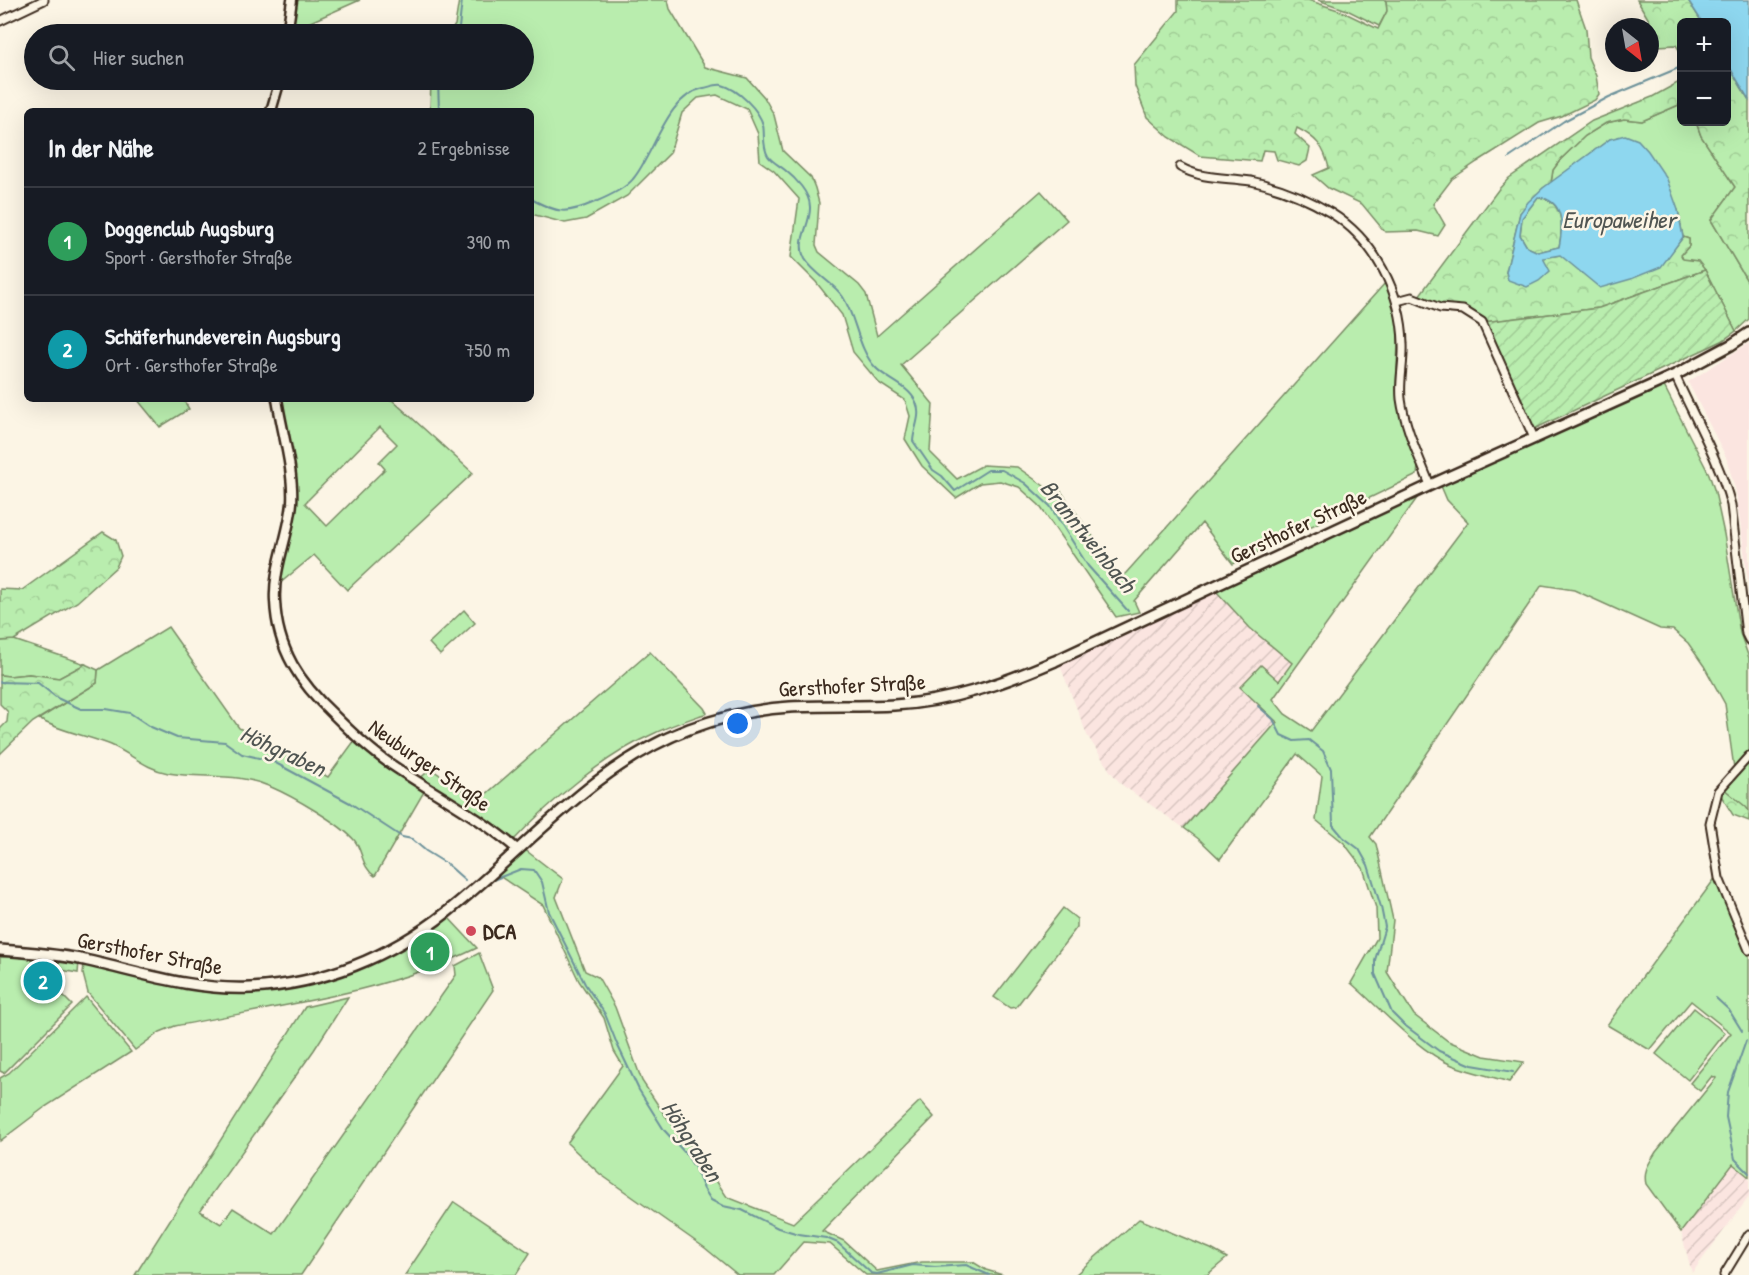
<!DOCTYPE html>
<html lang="de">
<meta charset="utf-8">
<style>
:root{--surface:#171b24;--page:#242831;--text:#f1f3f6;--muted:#9ea1a6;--line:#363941;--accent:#0b8043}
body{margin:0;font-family:"Patrick Hand",sans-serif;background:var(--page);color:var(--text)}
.controls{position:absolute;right:18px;top:18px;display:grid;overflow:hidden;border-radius:9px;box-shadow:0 6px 24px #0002}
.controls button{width:54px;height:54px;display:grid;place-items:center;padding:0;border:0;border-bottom:2px solid var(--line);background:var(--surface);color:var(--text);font:30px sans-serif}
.compass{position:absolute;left:1605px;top:18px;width:54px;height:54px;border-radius:50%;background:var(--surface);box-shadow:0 6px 24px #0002;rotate:149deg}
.you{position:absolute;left:738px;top:724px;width:21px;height:21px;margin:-15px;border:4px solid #fff;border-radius:50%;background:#1a73e8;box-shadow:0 0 0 9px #1a73e833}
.badge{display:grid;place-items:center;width:39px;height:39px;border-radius:50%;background:var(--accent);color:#fff;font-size:20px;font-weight:700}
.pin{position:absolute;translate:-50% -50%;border:3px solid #fff;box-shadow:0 2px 6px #0006}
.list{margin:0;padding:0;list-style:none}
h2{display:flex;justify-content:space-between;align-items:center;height:78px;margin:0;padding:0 24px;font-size:26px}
h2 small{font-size:20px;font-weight:400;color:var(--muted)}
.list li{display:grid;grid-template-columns:39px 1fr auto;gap:18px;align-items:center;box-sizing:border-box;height:108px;padding:0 24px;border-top:2px solid var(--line)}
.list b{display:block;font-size:22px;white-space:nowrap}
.list p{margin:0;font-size:20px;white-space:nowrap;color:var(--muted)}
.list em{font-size:20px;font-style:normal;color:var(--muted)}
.icon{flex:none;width:33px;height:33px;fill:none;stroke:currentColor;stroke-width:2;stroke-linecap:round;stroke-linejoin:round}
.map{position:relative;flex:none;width:1749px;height:1275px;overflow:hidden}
.search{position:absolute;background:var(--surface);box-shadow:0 6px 24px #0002;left:24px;top:24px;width:510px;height:66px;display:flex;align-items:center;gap:15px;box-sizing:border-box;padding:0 21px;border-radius:33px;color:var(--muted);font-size:22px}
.panel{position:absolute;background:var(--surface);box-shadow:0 6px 24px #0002;left:24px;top:108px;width:510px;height:294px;border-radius:9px}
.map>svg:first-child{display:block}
.built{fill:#fbe5e0}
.industrial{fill:url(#industrial-furrows)}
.grass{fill:#b9edae;stroke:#7a8c66;stroke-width:1.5;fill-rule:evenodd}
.forest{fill:url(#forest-crowns);stroke:#7a8c66;stroke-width:1.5}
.garden{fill:url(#garden-furrows);stroke:#7a8c66;stroke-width:1.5}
.water{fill:#8ed7ef;stroke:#6d929b;stroke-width:1.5;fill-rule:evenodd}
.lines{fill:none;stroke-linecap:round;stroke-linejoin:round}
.stream{stroke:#6d929b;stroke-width:2}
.minor-casing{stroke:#3b2a1e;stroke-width:11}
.tertiary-casing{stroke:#3b2a1e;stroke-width:13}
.secondary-casing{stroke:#3b2a1e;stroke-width:14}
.minor{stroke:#fcf5e5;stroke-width:7}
.tertiary{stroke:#fcf5e5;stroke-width:8}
.secondary{stroke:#fcf5e5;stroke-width:9}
.poi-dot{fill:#d1495b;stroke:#fcf5e5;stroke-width:2}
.labels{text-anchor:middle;stroke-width:5;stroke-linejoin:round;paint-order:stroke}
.street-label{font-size:22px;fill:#3b2a1e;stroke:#fcf5e5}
.poi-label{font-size:22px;font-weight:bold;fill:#3b2a1e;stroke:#fcf5e5;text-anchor:start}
.water-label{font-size:24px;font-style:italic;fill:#505552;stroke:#fcf5e5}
</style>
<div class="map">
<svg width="1749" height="1275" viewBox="0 0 1749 1275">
<defs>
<pattern id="industrial-furrows" width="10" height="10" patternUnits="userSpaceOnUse" patternTransform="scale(1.5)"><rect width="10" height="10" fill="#fbe5e0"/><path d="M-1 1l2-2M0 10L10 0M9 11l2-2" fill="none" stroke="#d8c5c0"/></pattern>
<pattern id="forest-crowns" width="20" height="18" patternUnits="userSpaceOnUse" patternTransform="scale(1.5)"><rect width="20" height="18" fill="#b9edae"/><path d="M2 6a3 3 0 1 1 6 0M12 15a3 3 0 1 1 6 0" fill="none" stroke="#a0cb95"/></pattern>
<pattern id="garden-furrows" width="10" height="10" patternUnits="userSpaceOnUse" patternTransform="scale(1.5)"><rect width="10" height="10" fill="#b9edae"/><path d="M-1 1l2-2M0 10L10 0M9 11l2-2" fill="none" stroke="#a0cb95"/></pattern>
</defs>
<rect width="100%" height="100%" fill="#fcf5e5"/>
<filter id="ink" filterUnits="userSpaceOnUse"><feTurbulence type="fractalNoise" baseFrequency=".0167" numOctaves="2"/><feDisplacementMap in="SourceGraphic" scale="12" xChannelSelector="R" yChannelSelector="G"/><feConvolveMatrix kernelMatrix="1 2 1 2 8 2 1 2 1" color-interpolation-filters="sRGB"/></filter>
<g filter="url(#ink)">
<!-- built -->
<path class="built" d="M1749,343V588L1736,492L1726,457L1688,382Z"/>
<!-- industrial -->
<g class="industrial">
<path d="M1216,591L1250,628L1292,663L1280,681L1240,686L1278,722L1184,828L1122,785L1110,771L1087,735L1059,663Z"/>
<path d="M1733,1163L1749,1177V1197L1692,1273L1681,1232Z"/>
</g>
<!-- grass -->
<g class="grass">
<path d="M294,0H360L290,31Z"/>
<path d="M459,0H668L670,9L705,67L747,78L764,97L774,115L783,151L811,178L815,188L819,203L816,245L819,252L859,285L866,294L877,336L1041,191L1067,220L901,365L933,404L930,452L957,479L983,465L1017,467L1054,493L1060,490L1103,551L1119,578L1126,573L1386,282L1397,314L1398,343L1396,387L1398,401L1405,434L1418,466L1417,475L1233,564L1202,523L1134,601L1139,612L1116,617L1039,505L1019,487L1000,481L980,483L956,498L922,466L905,439L910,416L905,400L879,383L853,352L842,315L816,282L791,257L799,199L774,171L760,161L758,134L747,109L717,95L698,98L682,113L670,153L627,196L586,219L565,223L531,214V111H430L431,80H524V34H449L455,25Z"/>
<path d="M1318,0H1386L1387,11L1379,26L1347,10Z"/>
<path d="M1681,104L1682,122H1696L1701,136L1735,187L1711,220L1749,284V319L1736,331L1705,270L1690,260H1683L1681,255L1689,246V239L1683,237L1678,210L1610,139L1551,183L1553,170L1561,159L1585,136L1606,123L1624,119L1642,121Z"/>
<path d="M1664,386L1709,474L1715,492L1724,534L1740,633L1749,658V750L1734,768L1725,704L1704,666L1688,643L1673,630L1660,629L1574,590L1542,585L1370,837L1376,844L1393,920L1387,972L1414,1015L1448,1041L1484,1056L1524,1062L1509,1082C1490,1076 1470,1072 1452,1065C1418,1051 1379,1007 1351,983L1377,938L1376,908L1363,868L1344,843L1316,820L1322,776L1297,754L1220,859L1200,840L1184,828L1277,722L1240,687L1261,665L1279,681L1292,663L1250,628L1216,591L1420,494L1273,699L1285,714L1311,731L1468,522L1447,500L1441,486Z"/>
<path d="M137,399H183L189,409L160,427Z"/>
<path d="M280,399L392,400L473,473L347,590L314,555L279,584L297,500L292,457ZM380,427L397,444L379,462L385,469L327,526L305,503Z"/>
<path d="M464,610L475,623L440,655L429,643Z"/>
<path d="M168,627L239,728L328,777L355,740L425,790L375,876C362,868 363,852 355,841C341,824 292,796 271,787C238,772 203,779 168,773C146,769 131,754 111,745C87,735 61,732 39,719L97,683L98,670Z"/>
<path d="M14,640L85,664L59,678L29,674L9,676L0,675V641Z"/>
<path d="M650,652L704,708L707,713C690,719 671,725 655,733C605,755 549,802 512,842L418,780L431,769L478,801Z"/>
<path d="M1749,760V811L1724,789Z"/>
<path d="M524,849L563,879L556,897L585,971L598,977L615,1007L642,1081L664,1114L703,1161L727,1197L793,1223L920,1101L934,1117L822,1231L844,1241L877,1271L922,1262H973L986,1270L1003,1275H866L830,1244L803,1242L774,1275H738L705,1248L600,1174L567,1143L623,1066L614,1051L604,1018L579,981L543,905L496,874Z"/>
<path d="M1716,877L1737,932L1749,955V1177L1733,1164L1681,1232L1646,1184C1643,1171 1649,1163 1656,1152L1716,1078L1712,1076L1700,1091L1690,1083L1731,1033L1691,1001L1650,1050L1607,1025Z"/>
<path d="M1063,908L1077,919V927L1016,1007L1010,1008L994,997Z"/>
<path d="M448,917L477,948C383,994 276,1006 175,1026L160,1032L135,1050L88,993L83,974L84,964L195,989L299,985L347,973L384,956L424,935Z"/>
<path d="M479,953L493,990L301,1275H135L305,1007L348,997L314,1050L200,1211L221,1224L233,1208L274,1234L456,975L455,966Z"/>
<path d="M41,956L79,962L78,973L50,968L63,988L59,992L72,1005L4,1073L0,1071V957Z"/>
<path d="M86,997L131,1052L45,1107L0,1141V1078L9,1073Z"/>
<path d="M1694,1008L1725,1033L1688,1080L1656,1054Z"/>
<path d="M454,1202L530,1253L516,1275H405Z"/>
<path d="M1139,1219L1211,1249L1227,1258L1207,1275H1075Z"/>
</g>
<!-- forest -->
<g class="forest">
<path d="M1178,0H1308L1341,11L1378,29L1387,11L1386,0H1576L1586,29L1588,57L1596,76L1599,94L1595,100L1562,116L1539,123L1477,162L1452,179L1433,204L1445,225L1438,236L1418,231L1385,232L1362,204L1328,188L1313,175L1329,168C1324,147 1317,138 1297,128L1295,134L1310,148L1307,161L1299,166L1277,160L1274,151L1263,150L1260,161L1200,156L1169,137L1147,117L1135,86L1134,65L1178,11Z"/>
<path d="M1637,0H1688L1702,22H1682L1681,53L1676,45L1657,46L1652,36L1656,32Z"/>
<path d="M1727,63L1749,100V284L1711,220L1735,187L1701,136L1696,122H1726Z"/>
<path d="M1681,81V104L1642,121L1624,119L1606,123L1585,136L1561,159L1553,170L1551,183L1543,188L1520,213L1506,272L1543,258L1560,255L1660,267L1683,237L1689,239V246L1681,255L1683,259L1698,261L1705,270L1599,308L1483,322L1481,318L1440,306L1419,296L1498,190L1509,178L1592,121L1652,97Z"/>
<path d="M1538,197C1565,201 1563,227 1559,247L1538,252L1527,247L1520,235L1522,218Z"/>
<path d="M103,532L116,540L121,556L116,567L77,602L14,640L0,641V589L22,590Z"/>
<path d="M85,664L98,670L97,683L33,722L0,754V729L7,722L8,712L0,704V675L9,676L29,674L59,678Z"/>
<path d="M1724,789L1746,807L1749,811V821L1733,815L1720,794Z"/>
</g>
<!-- garden -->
<path class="garden" d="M1705,270L1736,331L1722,341L1532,430L1483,322L1599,308Z"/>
<!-- water -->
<g class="water">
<path d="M1688,0H1749V100L1727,63L1726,22H1702Z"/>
<path d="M1625,135L1638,140L1648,151L1667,179L1678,210L1683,237L1661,267L1631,279L1600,288L1560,255L1543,258L1550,271L1539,281L1527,287L1508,280L1506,272L1520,213L1528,202L1543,188L1610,139ZM1538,197C1565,200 1563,227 1559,247L1538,252L1527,247L1520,235L1522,218Z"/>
</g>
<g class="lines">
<!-- stream -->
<g class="stream">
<path d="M454,34L459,28L462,0"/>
<path d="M438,80L439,111"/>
<path d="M1509,158L1564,121L1609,97L1681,67"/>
<path d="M531,199C558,213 565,215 595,202C607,197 625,189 633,179C655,153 666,96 704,88C709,87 717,84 722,85C738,89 759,110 763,125C765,135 762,146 768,156C772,162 779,165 785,170C795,178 810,193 810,207C811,225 795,241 805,259C815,275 833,282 843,297C856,317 858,349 875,367C887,380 908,385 916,402C922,416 914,427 913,441L933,470L942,476L955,491L988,470H1002L1025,483L1050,506L1088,566L1128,611"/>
<path d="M0,682L38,683L57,698L81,709H106L130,713L151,727L177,738L225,742L242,754L272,761L350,803L402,837L412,839L426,851L447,864L465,880"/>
<path d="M1258,706L1273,719L1281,735L1294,741L1309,740L1323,751L1331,769L1333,825L1343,837L1359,849L1368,865L1381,907L1385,927L1375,960V974L1392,1013L1403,1024L1439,1051L1472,1065L1513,1072"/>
<path d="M493,880L521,869L534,870L542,882L549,912L585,984L605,1014L617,1044L639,1090L664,1130L686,1154L695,1168L704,1189L711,1200L723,1206L742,1210L778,1228L799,1234L826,1238L838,1243L871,1273L877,1274L913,1265L935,1267L966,1265L989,1275"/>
<path d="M1716,998L1729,1010L1742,1031"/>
<path d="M1746,1041L1728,1092L1726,1117L1735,1159L1749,1173"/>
</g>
<defs>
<g id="minor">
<path d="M0,21L44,0"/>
<path d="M1180,167C1203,180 1226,177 1251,181C1278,187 1308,199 1331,213C1375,240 1402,294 1403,344C1404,363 1399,380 1401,399C1405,428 1419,457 1430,485"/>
<path d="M1397,301L1412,297L1440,308L1463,310L1482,322L1534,438"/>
<path d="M1675,375C1694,418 1719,459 1731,505L1746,634L1749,640"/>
<path d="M1749,756L1718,791L1710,823L1719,878L1749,950"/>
<path d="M1724,1275L1749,1234"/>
</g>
<g id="tertiary">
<path d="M287,34L292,0"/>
<path d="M271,111L280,80"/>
<path d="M277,399C282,431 294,471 292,503C289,536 273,568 275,601C277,650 300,683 334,715C351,732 369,749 389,763C431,792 479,816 518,850"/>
</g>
<path id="secondary" d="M0,950C27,952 53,954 80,959C136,971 193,991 251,988C323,984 390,957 447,912C526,849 592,766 689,729C721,717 756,709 790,707C825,705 860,707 894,705C951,702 1004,683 1055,661L1437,482L1675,375L1731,345L1749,333"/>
</defs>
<!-- minor casing -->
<use href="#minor" class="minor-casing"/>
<!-- tertiary casing -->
<use href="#tertiary" class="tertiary-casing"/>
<!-- secondary casing -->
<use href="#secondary" class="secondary-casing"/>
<!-- minor -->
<use href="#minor" class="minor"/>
<!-- tertiary -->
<use href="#tertiary" class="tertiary"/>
<!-- secondary -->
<use href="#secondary" class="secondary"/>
</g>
</g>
<!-- markers -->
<circle class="poi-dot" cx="471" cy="931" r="6"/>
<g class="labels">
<!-- street labels -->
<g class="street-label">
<text transform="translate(1298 526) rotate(-25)" y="8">Gersthofer Straße</text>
<text transform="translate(852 685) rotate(-3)" y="8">Gersthofer Straße</text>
<text transform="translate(430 765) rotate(35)" y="8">Neuburger Straße</text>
<text transform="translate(150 953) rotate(11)" y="8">Gersthofer Straße</text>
</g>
<!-- poi labels -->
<g class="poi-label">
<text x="483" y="939">DCA</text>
</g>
<!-- water labels -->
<g class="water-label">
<text x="1619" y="228">Europaweiher</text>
<text transform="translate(1088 536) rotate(51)" y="8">Branntweinbach</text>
<text transform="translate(283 751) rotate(25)" y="8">Höhgraben</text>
<text transform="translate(692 1141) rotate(57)" y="8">Höhgraben</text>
</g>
</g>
</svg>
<div class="controls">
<button>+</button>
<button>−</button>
</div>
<svg class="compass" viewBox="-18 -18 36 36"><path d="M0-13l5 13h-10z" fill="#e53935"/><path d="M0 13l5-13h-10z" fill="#9ea1a6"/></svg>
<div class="you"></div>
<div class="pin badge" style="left:430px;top:952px;background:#2e9e5b">1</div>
<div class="pin badge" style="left:43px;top:981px;background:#0f9aa8">2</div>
<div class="search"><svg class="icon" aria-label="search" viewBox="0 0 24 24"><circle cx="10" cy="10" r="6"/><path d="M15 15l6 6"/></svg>Hier suchen</div>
<section class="panel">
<h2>In der Nähe<small>2 Ergebnisse</small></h2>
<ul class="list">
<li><span class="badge" style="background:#2e9e5b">1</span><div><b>Doggenclub Augsburg</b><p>Sport · Gersthofer Straße</p></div><em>390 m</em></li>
<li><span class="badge" style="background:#0f9aa8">2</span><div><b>Schäferhundeverein Augsburg</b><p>Ort · Gersthofer Straße</p></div><em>750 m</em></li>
</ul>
</section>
</div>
